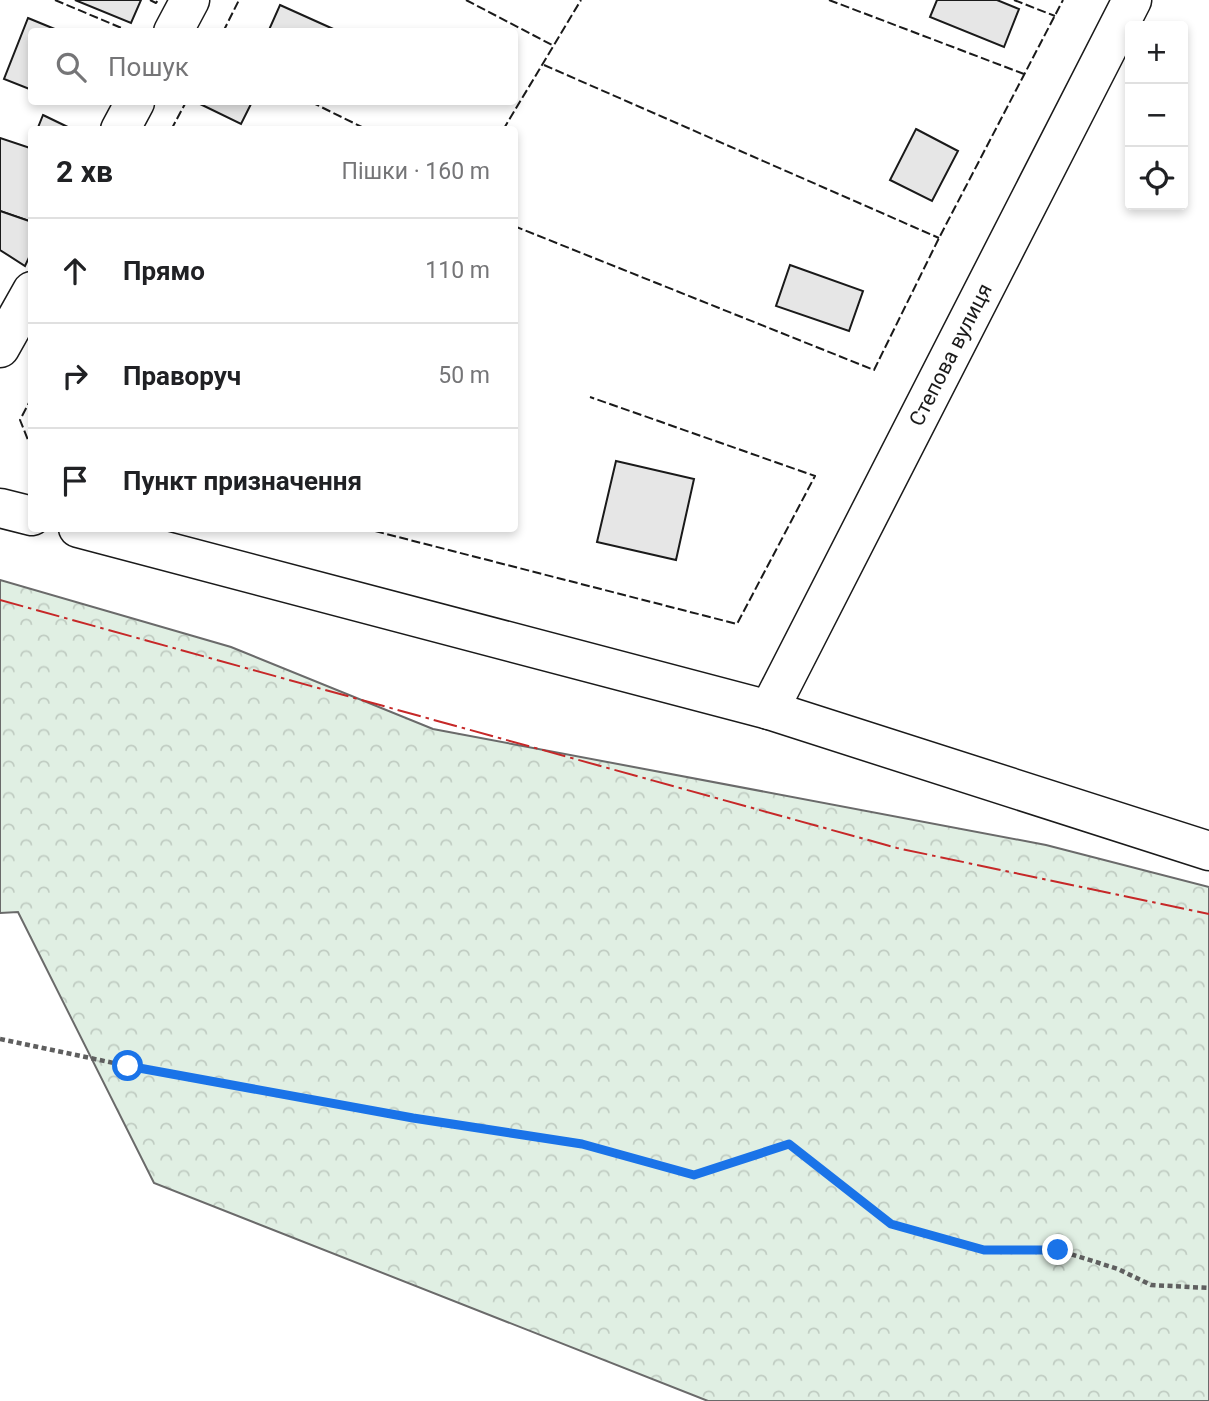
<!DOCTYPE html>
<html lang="uk">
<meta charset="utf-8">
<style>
:root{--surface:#fff;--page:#f2f2f2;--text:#202124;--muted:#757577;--line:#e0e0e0}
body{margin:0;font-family:Roboto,sans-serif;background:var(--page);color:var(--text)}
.controls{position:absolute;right:21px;top:21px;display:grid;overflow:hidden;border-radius:7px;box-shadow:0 4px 10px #0003}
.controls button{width:63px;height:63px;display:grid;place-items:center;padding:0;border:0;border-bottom:2px solid var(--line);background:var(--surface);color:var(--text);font:35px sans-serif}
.stop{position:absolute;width:21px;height:21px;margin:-16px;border:5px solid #1a73e8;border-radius:50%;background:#fff}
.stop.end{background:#1a73e8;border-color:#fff;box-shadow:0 2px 7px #0008}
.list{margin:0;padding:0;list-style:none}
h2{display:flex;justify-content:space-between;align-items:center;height:91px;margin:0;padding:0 28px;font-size:30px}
h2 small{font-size:23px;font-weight:400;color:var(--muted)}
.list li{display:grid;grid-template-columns:46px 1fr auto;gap:21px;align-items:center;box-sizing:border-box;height:105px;padding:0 28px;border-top:2px solid var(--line)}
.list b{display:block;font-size:26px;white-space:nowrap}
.list em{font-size:23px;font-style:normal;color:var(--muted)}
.icon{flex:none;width:38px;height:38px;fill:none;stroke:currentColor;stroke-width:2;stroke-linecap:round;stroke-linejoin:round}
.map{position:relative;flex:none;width:1209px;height:1401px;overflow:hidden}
.search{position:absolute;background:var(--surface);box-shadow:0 4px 10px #0003;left:28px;top:28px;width:490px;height:77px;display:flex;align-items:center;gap:18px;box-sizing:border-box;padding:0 24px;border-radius:7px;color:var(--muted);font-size:26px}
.panel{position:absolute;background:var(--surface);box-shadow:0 4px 10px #0003;left:28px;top:126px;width:490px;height:406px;border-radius:7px}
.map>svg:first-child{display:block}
.forest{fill:url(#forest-crowns);stroke:#6a6a6a;stroke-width:2}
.building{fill:#e6e6e6;stroke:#1a1a1a;stroke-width:2}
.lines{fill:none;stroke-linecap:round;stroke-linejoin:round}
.street-casing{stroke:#1a1a1a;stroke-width:41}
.path{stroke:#5f5f5f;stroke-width:4.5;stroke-dasharray:5 3.5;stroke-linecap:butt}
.street{stroke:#fff;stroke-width:38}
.fence{stroke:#1a1a1a;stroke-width:2;stroke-dasharray:9 3.5;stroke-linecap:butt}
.power{stroke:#c62828;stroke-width:2;stroke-dasharray:24 5 3.5 5;stroke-linecap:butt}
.route{stroke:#1a73e8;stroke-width:9}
.labels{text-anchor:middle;stroke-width:5;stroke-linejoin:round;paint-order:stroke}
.street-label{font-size:21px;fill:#1a1a1a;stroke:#fff}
</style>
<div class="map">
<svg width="1209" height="1401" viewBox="0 0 1209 1401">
<defs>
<pattern id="forest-crowns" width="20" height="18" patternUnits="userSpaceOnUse" patternTransform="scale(1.75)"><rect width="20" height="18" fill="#e0efe3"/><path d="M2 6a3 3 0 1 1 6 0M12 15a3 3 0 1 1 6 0" fill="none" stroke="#c0ccc2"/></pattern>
</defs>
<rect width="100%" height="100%" fill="#fff"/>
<!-- forest -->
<path class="forest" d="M0,580L231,647L433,729L1046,845L1209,887V1401H708L154,1183L18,912L0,913Z"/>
<!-- building -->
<g class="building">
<path d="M75,0H141L131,23Z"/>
<path d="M937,0H997L1019,9L1004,47L930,17Z"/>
<path d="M280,5L340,32H268Z"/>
<path d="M28,18L62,32H32V90L4,79Z"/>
<path d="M196,102H252L241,124Z"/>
<path d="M43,115L74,130H37Z"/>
<path d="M916,129L958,151L932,201L890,180Z"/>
<path d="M0,138L30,148L32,143V222L0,211Z"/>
<path d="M0,211L32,222V251L25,266L0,250Z"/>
<path d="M790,265L863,291L849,331L776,306Z"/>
<path d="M616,461L694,479L676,560L597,542Z"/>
</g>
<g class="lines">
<defs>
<g id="street">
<path d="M173,32L190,0"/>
<path d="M120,130L135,102"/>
<path d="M0,348L32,291"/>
<path d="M0,508L32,516"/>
<path d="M78,528L769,710L1209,851"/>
<path id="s1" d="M769,710L1132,0"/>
</g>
</defs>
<!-- street casing -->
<use href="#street" class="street-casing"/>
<!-- path -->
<path class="path" d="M0,1039L128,1066L413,1118L582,1144L694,1175L789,1144L891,1224L984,1250H1058L1118,1269L1151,1285L1209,1288"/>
<!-- street -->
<use href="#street" class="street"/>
<!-- fence -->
<g class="fence">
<path d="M55,0L131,32"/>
<path d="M150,0L156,3L158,0"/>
<path d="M466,0L554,46"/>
<path d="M829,0L1024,74"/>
<path d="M1014,0L1055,16"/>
<path d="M223,32L239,0"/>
<path d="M544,65L939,238"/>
<path d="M311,102L368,130"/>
<path d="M171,130L186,102"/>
<path d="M503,130L581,0"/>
<path d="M514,226L874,370L939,238L1063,0"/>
<path d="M32,397L20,420L32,450"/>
<path d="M363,528L737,624L815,476L590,397"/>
</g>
<!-- power -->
<path class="power" d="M0,600L897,848L1209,914"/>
</g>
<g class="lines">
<!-- route -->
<path class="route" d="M128,1066L413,1118L582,1144L694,1175L789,1144L891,1224L984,1250H1058"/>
</g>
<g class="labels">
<!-- street labels -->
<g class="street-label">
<text dy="7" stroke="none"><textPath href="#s1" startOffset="399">Степова вулиця</textPath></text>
</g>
</g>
</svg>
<div class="controls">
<button>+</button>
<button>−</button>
<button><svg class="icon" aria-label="locate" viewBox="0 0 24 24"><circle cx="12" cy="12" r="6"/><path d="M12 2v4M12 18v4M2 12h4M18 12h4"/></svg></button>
</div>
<div class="stop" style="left:128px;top:1066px"></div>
<div class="stop end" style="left:1058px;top:1250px"></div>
<div class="search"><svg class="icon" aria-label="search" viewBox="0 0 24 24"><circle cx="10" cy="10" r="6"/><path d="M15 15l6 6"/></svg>Пошук</div>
<section class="panel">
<h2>2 хв<small>Пішки · 160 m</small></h2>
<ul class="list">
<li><svg class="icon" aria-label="ahead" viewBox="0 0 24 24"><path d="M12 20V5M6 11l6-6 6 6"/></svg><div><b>Прямо</b></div><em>110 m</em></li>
<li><svg class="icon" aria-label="right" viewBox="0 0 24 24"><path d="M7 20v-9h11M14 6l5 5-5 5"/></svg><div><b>Праворуч</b></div><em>50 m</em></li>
<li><svg class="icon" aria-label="arrive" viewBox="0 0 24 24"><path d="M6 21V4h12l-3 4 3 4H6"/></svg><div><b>Пункт призначення</b></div></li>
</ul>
</section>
</div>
